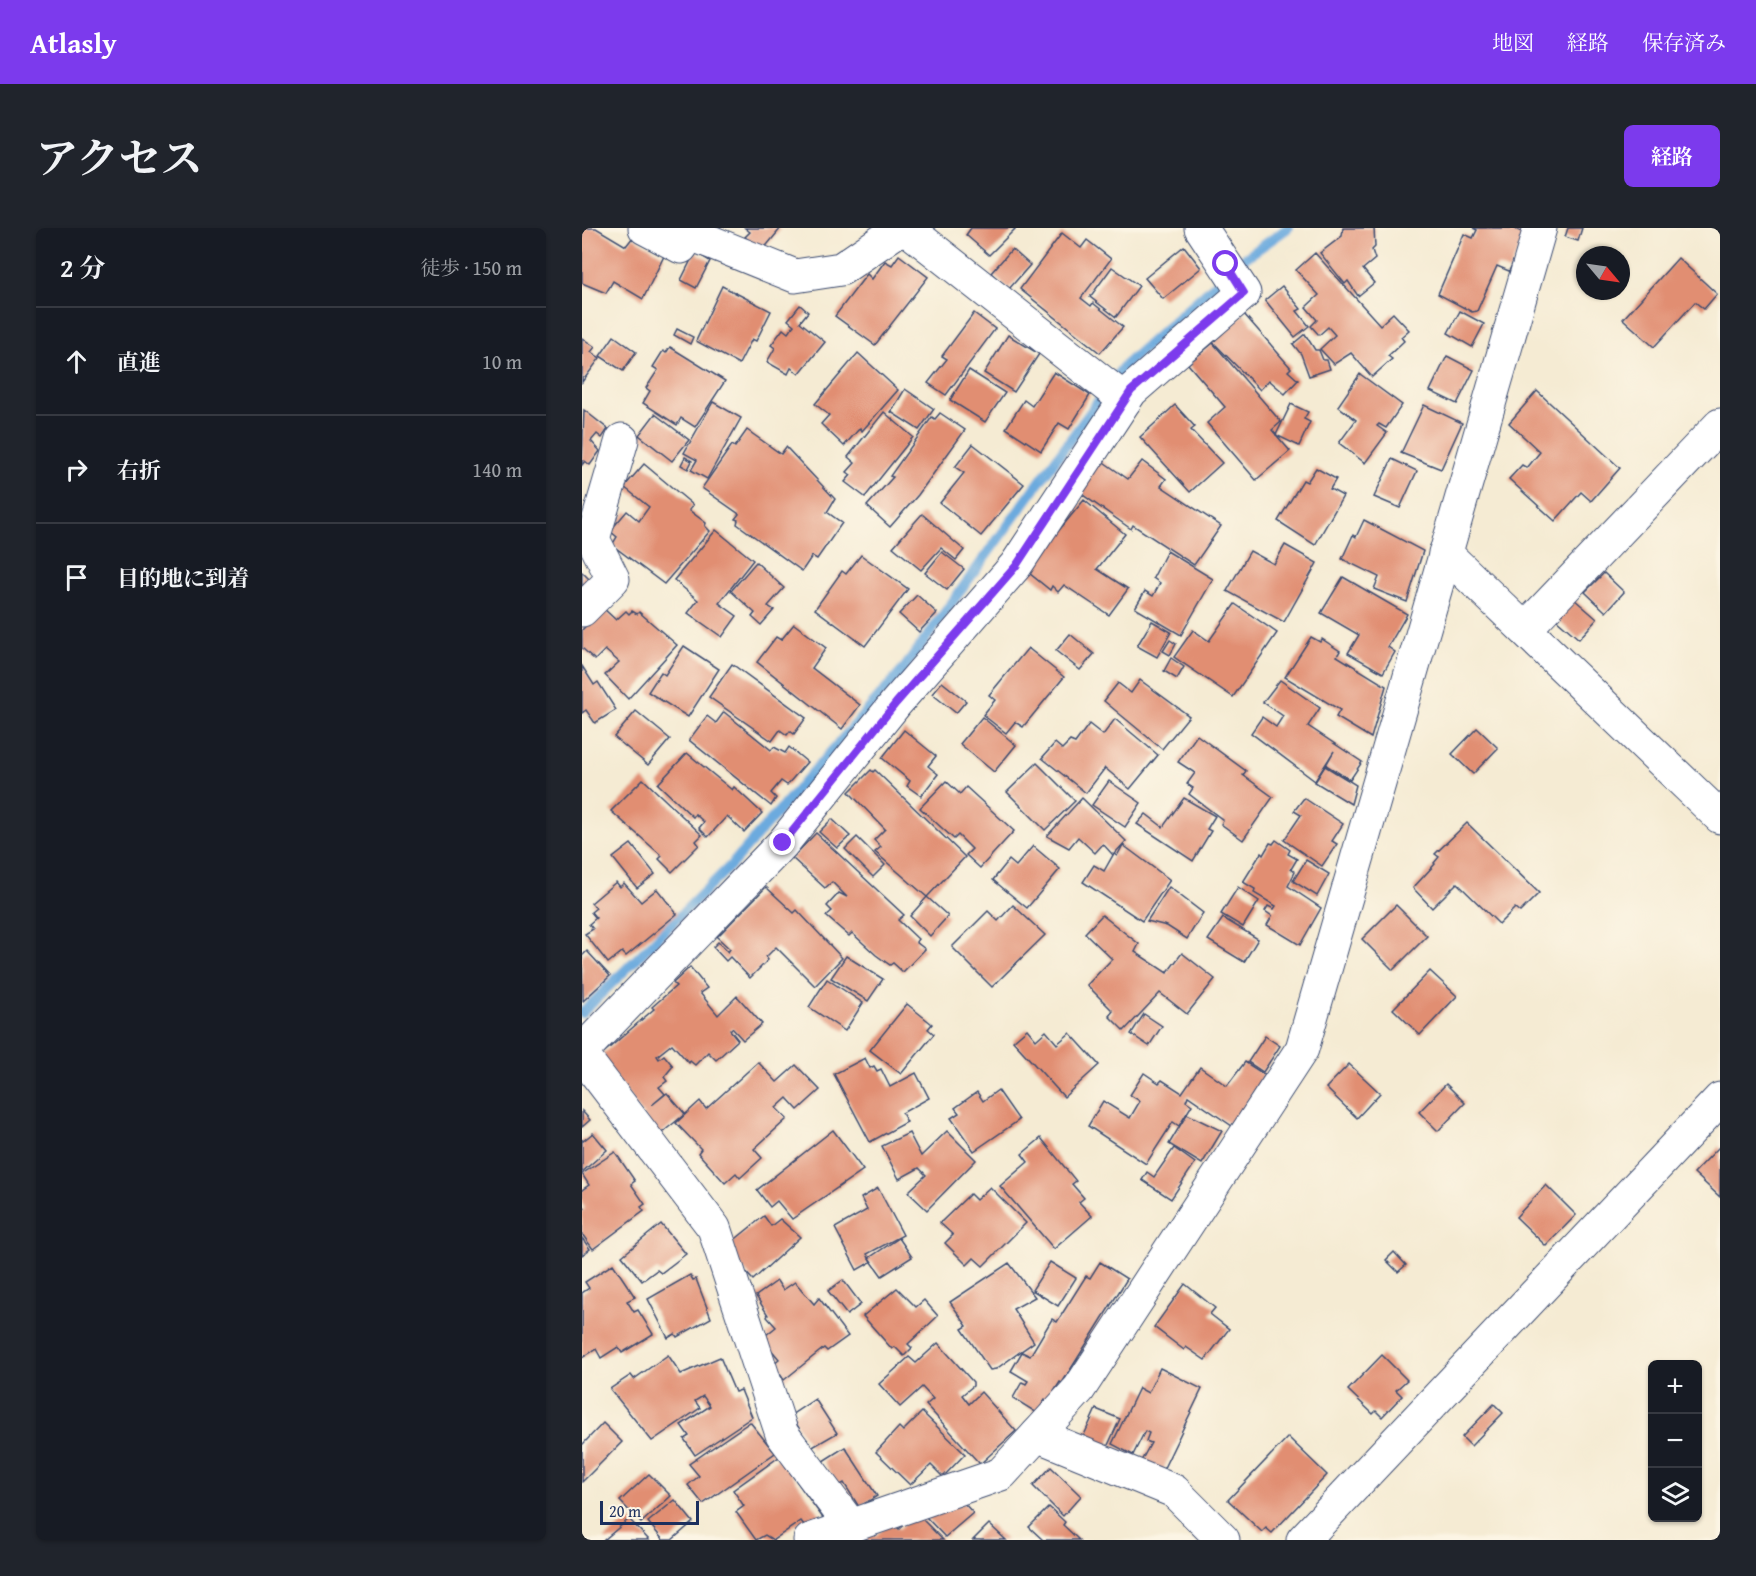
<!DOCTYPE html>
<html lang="ja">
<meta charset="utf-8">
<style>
:root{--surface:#171b24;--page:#20242c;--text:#f1f3f6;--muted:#9ea1a6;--line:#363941;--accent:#7c3aed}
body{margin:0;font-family:"Gentium Book Plus","Noto Serif JP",serif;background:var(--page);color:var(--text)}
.controls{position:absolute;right:18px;bottom:18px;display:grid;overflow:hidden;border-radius:9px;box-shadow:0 2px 4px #0004}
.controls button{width:54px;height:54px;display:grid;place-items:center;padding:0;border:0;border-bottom:2px solid var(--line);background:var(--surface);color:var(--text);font:30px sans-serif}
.compass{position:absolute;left:994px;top:18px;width:54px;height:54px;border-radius:50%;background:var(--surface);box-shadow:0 2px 4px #0004;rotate:119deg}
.scale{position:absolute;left:18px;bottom:15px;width:99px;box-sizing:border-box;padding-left:6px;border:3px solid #1b2f5e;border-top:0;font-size:16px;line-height:21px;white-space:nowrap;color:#1b2f5e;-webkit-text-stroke:4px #fcf5e5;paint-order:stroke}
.stop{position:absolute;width:18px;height:18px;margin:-14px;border:4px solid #7c3aed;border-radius:50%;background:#fff}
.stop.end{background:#7c3aed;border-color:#fff;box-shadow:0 2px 6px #0008}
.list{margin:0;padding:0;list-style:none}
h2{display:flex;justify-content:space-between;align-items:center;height:78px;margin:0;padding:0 24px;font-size:26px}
h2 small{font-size:20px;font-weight:400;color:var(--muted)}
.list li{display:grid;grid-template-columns:39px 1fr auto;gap:18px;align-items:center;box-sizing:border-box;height:108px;padding:0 24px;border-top:2px solid var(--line)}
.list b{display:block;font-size:22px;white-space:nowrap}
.list em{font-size:20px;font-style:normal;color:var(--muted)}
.icon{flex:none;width:33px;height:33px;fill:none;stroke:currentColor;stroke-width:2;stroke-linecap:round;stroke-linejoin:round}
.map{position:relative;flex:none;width:1138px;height:1312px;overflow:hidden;border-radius:9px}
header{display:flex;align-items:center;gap:36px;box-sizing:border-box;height:84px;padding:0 30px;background:var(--accent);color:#fff}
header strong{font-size:28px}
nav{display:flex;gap:33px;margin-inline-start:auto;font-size:21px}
.intro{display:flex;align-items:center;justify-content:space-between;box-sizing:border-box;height:144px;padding:0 36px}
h1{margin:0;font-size:42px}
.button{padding:15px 27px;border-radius:9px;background:var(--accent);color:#fff;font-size:21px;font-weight:700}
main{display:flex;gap:36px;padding:0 36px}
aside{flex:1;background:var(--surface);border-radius:9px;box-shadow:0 2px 4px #0004}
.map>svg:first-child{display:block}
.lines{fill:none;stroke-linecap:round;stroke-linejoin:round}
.stream{stroke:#6caade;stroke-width:10}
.building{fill:#e18e72}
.minor-casing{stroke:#3c4b70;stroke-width:35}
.minor{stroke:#fff;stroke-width:33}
.route{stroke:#7c3aed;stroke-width:8}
</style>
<header>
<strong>Atlasly</strong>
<nav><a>地図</a><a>経路</a><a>保存済み</a></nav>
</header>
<div class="intro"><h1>アクセス</h1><a class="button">経路</a></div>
<main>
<aside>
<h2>2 分<small>徒歩 · 150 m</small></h2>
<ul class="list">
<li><svg class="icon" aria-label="ahead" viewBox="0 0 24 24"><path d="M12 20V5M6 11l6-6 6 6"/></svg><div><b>直進</b></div><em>10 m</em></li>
<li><svg class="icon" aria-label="right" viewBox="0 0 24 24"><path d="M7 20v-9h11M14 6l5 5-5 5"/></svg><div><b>右折</b></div><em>140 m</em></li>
<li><svg class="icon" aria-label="arrive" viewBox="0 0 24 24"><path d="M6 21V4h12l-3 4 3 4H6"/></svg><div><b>目的地に到着</b></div></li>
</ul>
</aside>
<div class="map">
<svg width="1138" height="1312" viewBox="0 0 1138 1312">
<rect width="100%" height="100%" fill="#fcf5e5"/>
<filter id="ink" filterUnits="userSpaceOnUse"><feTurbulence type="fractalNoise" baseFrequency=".0167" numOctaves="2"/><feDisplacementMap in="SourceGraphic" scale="12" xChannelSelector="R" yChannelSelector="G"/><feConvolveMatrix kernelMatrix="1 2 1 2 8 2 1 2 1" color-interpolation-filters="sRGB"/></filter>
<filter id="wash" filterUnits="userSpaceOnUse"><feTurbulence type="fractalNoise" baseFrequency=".008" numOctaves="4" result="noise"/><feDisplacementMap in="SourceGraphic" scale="24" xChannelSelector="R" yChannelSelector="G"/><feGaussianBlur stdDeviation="1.35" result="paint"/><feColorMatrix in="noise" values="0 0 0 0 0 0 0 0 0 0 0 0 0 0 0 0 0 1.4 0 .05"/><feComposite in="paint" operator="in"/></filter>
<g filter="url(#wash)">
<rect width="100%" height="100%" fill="#f5ebd3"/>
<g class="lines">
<!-- stream -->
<path class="stream" d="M0,785L150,636L321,442L541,139L659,33L706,0"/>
</g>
<g id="blocks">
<!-- building -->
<g class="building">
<path d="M0,0H14L44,18L51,9L82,28L61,71L31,53L24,65L0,55Z"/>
<path d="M163,0H199L181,22L163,9L168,4Z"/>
<path d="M389,0H434L407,27L384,7Z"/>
<path d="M761,0H792L793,19L790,22L793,31L781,41L792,55L776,68L766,53L763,56L738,25L760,8Z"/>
<path d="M891,0H931L944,6L927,43L915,38L895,83L890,84L856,66L882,6L891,10L895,2Z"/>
<path d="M986,0H1000L996,13L983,9Z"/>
<path d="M480,5L499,20L505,12L529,31L499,70L509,78L511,75L541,99L518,125L438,61Z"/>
<path d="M602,18L619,40L581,71L563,50Z"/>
<path d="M430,21L448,37L427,61L409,45Z"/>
<path d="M113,24L128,33L114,60L99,52Z"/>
<path d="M733,25L798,97L811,85L827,102L819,109L822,113L806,128L810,131L790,149L769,125L752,136L738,121L753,107L746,99L737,107L729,98L735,92L724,79L737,67L714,42Z"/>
<path d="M317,27L346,49L293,117L253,88L285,46L290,51L303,33L310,37Z"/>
<path d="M1096,30L1135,66L1122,81L1113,74L1072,119L1041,91Z"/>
<path d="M530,39L557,58L534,89L508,69Z"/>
<path d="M140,58L189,83L174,113L170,111L157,136L114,113Z"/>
<path d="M700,58L719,81L715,83L727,98L713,109L683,72Z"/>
<path d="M218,77L226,84L218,94L243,114L217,146L209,140L206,146L185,134L193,120L189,117L201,101L206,105L212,97L206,92Z"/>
<path d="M878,83L902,96L890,119L866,105Z"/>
<path d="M392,85L413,101L364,167L346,155L365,131L360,128Z"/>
<path d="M662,86L709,140L706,143L716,152L703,166L687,152L678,162L631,114Z"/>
<path d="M95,101L111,109L108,116L92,107Z"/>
<path d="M723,106L733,122H737L741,132H745L748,141L727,148L719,126L711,116Z"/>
<path d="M426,107L457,126L432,164L402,145Z"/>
<path d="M32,108L54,124L41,143L18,128Z"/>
<path d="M0,110L13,119L9,124L18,130L0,154Z"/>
<path d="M631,115L699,194L690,202L708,223L674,252L625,195L643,179L606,136Z"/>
<path d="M88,119L143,153L113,199L99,190L95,197L61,175L68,163L64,160L76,142L71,139L81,123L84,125Z"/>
<path d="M276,125L316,162L280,203L278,200L262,218L239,196L247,187L233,176Z"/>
<path d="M865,128L892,142L875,176L848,163Z"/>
<path d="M387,142L423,165L403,194L368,172Z"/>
<path d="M472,144L508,167L487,201L477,195L459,223L424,200L442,172L450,178Z"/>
<path d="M778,146L820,177L804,200L797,196L795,198L805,205L783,235L757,215L774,192L756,178Z"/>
<path d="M323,161L352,181L337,202L309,184Z"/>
<path d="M955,163L1038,240L1009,273L999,264L973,293L927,251L940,237L945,240L958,224L927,195Z"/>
<path d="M131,174L159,190L125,251L109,242L115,232L102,225Z"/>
<path d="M709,176L726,184L722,191L728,194L717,218L694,207Z"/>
<path d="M593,177L613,199L609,202L640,235L608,264L558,209Z"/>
<path d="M842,177L880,195L859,241L819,225Z"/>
<path d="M2,182L26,201L20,210L15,206L9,213L18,223L8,237L3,233L0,237Z"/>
<path d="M302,184L331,209L283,269L263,254L269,247L265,244L273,235L266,229Z"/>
<path d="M358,185L383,202L336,267L308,299L285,278L311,249L308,248L350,189L353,191Z"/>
<path d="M73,186L107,212L90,233L57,207Z"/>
<path d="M165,202L199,226L204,219L253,271L245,284L260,295L235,331L230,328L220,343L155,296L156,292L153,291L157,286L120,260L150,217L153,219Z"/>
<path d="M391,216L442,256L399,308L358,275L382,245L373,239Z"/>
<path d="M103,229L110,233L106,241L99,237Z"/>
<path d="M516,230L546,251L560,233L584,251L579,258L639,298L612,337L551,297L549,301L494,262Z"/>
<path d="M810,231L835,243L818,280L792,269Z"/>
<path d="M62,236L111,277L107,282L124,295L123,298L128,303L82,356L30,317L35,309L28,303L45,283L57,293L67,279L42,259Z"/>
<path d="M734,240L754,251L748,261L761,268L733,317L696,293L721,252L725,254Z"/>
<path d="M502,272L543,306L515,341L546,361L527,387L482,357L476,364L470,358L468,362L447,345L469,303L474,306Z"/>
<path d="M340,286L382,322L374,332L359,320L339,342L311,319Z"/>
<path d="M782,292L841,323L825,374L792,361L797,349L760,331L771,307L774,309Z"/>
<path d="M134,302L171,332L137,375L155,388L140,409L106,385L116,372L92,352Z"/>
<path d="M703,317L735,335L702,394L645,363L668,323L692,336Z"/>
<path d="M585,323L631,351L599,407L553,380L563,363L571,368L578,355L571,350Z"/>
<path d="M360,324L382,341L365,362L343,345Z"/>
<path d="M279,327L326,361L283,418L233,381L260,343L264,346Z"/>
<path d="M174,334L202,360L186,378L192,382L179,397L170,389L173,385L149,363Z"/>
<path d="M0,344L8,352L0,360Z"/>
<path d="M1022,345L1042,364L1024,384L1003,364Z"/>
<path d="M761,349L825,386L806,419L813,424L801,445L766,425L777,407L739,385Z"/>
<path d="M335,367L355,385L337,404L317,386Z"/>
<path d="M992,371L1015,391L997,411L974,391Z"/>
<path d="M653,376L695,405L651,469L592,429L611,402L627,413Z"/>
<path d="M21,380L34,392L44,383L47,386L50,383L55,386L57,384L95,417L46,471L23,447L37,434L23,422L13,432L0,420V402Z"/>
<path d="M570,393L589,404L575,429L555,418Z"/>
<path d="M212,396L244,420L230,440L278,477L260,501L175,434L194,409L199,412Z"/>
<path d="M488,406L512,426L498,442L474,423Z"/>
<path d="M729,409L738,414L740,411L758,423L755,428L804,458L789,510L754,489L758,482L703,449Z"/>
<path d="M588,412L594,416L588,427L581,423Z"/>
<path d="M102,418L137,441L106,489L66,464L79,444L83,447Z"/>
<path d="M446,420L482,449L441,499L433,494L424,505L401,487L413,472L407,467Z"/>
<path d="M589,430L602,439L595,451L582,443Z"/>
<path d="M150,436L224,490L212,506L208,503L205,507L198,502L190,513L127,469Z"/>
<path d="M0,438L12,457L16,454L34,482L13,495L4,482L0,485Z"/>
<path d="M558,452L607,488L580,521L522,473L536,455L549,465Z"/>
<path d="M698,452L738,480L726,498L780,534L768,552L744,537L752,523L733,553L669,505L680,489L694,499L701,488L681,474Z"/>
<path d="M360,454L384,473L374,485L350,466Z"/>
<path d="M54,483L88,511L66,537L32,509Z"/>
<path d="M142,484L189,522L192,519L203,525L207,519L225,534L205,557L199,553L189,565L194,570L189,578L107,512L125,488L134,495Z"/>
<path d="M400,489L434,517L412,544L378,516Z"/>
<path d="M533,491L576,527L548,561L523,540L504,565L460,530L473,515L480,521L488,513L493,515L507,496L521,507Z"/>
<path d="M895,500L916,520L891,546L870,526Z"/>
<path d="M322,502L354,528L346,538L356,546L339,568L325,558L328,553L300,530Z"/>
<path d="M615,507L664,543L661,547L691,569L661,612L639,596L641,592L607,566L611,560L605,556L613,545L596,534Z"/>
<path d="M105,525L150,562L152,559L180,585L162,604L145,588L126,609L117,600L122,594L113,586L111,589L76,556Z"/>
<path d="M455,535L493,573L463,602L425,564Z"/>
<path d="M743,538L774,557L769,576L733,554Z"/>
<path d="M289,542L291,544L293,542L383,629L345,669L293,624L299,619L292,612L303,601L267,564Z"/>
<path d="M61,551L120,607L114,613L117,617L90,644L77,631L80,628L29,583Z"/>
<path d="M364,553L378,566L384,559L432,603L398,640L384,627L390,621L376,607L372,611L338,580Z"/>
<path d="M527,553L559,575L543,599L510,577Z"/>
<path d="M500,570L544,613L532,626L535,628L541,617L588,652L560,693L501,654L512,637L522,643L531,627L521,616L513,625L496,609L487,620L465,608Z"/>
<path d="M602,570L633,588L625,601L629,603L611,633L555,596L564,586L581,599Z"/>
<path d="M722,570L761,596L750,613L755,616L740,638L702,612L719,587L712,583Z"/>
<path d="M250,591L268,608L255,620L237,604Z"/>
<path d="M885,595L957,665L938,684L933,680L917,696L875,655L850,680L831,660L853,636L852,635L857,629L853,626Z"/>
<path d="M234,605L322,687L316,692L336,711L334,714L343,721L321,744L311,735L308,737L294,727L270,705L267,708L244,688L250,683L245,678L257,665L265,669L250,654L243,660L210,630Z"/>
<path d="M275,609L303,637L291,649L263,621Z"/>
<path d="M694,612L708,622L706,626L715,631L709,641L713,644L706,658L739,680L718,717L685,697L690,688L683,683L686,678L692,681L694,678L672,665L673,661L661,654L679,625L681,627L688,615L691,616Z"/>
<path d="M49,616L73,646L55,660L31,630Z"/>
<path d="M451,618L478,641L445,680L411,652L427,632L434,638Z"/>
<path d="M724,632L747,646L735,668L711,653Z"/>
<path d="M34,654L38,659L42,655L59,674L75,661L95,686L44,728L40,724L26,735L3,706L11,701L7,696L14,690L9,684L14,680L9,675Z"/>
<path d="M184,659L212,685L215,682L260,730L233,758L194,719L184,729L186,732L168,750L148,729L144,733L131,719L136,714L146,724L148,721L135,709Z"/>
<path d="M587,659L621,685L605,711L585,698L565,693Z"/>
<path d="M656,659L677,673L661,699L639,686Z"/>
<path d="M345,669L366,688L348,708L328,688Z"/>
<path d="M431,677L463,707L410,759L370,719L406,683L416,693Z"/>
<path d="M814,677L845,708L811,742L780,711Z"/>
<path d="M520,687L557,716L553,724L585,745L600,725L633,751L605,786L578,765L542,803L527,788L531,783L505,757L530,731L503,705Z"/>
<path d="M641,690L676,711L662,734L626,712Z"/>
<path d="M5,723L28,748L1,773L0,728Z"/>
<path d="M264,728L301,751L286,773L249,750Z"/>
<path d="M108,739L125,760L118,765L136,787L155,768L180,796L161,812L150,800L148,802L156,812L134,832L126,824L113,837L108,833L107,835L90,816L75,828L77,831L82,827L91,838L82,849L85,853L77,859L83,866L70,877L85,865L103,886L76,908L18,828L72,781L70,779L94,758L91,755Z"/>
<path d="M848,743L875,768L838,807L811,781Z"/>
<path d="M245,751L281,775L263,803L227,779Z"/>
<path d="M325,776L350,796L346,801L352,806L319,846L288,822Z"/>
<path d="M562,786L580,798L567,818L549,806Z"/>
<path d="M445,801L454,812L464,803L475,816L488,805L517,837L482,869L431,813Z"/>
<path d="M683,808L698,818L681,844L666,834Z"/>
<path d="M283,830L288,840L292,838L295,843L299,841L308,859L334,845L347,870L320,885L325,894L288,914L252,846Z"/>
<path d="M176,834L195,854L214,837L238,862L216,882L205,870L194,880L205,891L172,921L180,930L158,950L154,945L143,955L116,925L119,921L94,895L118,873L124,881Z"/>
<path d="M663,834L683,847L650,898L606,868L604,873L610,877L597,898L591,894L564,936L506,898L521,873L548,890L558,873L548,867L562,845L577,855L580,852L600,865L618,839L645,858Z"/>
<path d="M767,836L798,865L775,890L744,860Z"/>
<path d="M864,856L883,875L856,903L837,884Z"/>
<path d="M416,862L437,892L392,923L369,890L377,885L373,880L395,864L401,873Z"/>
<path d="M0,883L8,892L0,899Z"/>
<path d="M605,886L640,903L620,936L587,916Z"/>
<path d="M251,902L281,942L210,991L195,973L188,979L175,962Z"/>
<path d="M365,903L394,932L345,982L326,964L344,947L337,940L317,951L300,918L327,905L339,928Z"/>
<path d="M11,905L25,922L0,944V911L1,913Z"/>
<path d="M459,910L494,953L490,956L502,970L497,974L510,988L472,1021L418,958L446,934L440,926Z"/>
<path d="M1138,918V969L1112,945Z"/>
<path d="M592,920L613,935L589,971L560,952L565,944L572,949Z"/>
<path d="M33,924L53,953L49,956L63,976L59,979L62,983L11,1021L0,1006V983L3,980L0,976V962L7,957L0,946Z"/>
<path d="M964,957L994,987L964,1018L934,989Z"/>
<path d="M408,959L444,995L401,1038L392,1030L385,1037L363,1015L371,1007L358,995L388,966L394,972Z"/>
<path d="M296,960L321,1007L285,1026L289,1034L275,1042L253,1000L285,982L279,970Z"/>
<path d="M182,988L189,998L198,991L218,1009L171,1052L157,1037L150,1014Z"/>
<path d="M79,996L104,1026L79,1045L75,1042L60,1053L40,1028Z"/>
<path d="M0,1010L8,1021L0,1027Z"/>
<path d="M317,1010L330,1029L300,1048L287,1030Z"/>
<path d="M812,1024L824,1037L816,1044L804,1032Z"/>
<path d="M468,1034L494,1050L476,1078L450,1062Z"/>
<path d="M518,1034L545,1051L480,1155L478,1154L466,1173L463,1171L455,1185L431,1170L440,1154L444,1156L446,1153L429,1143L440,1124L448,1128L470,1091L475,1094L504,1048L508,1050Z"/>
<path d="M427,1035L453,1069L431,1081L452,1114L414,1141L408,1142L380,1101L385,1098L368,1074Z"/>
<path d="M31,1036L53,1069L45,1073L52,1084L56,1082L71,1106L40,1125L36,1119L19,1130L14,1121L0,1130V1065L7,1060L3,1054Z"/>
<path d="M108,1047L111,1052L114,1051L129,1090L95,1109L93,1106L86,1110L66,1071Z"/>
<path d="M261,1052L279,1076L265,1087L246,1063Z"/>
<path d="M195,1053L201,1062L213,1054L232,1076L237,1070L266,1108L245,1123L242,1120L202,1152L191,1136L197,1131L182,1113L186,1110L184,1107L194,1099L185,1089L186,1087L174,1068Z"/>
<path d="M603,1056L633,1080L628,1086L647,1101L623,1132L604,1119L602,1122L572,1099Z"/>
<path d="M315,1060L334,1079L342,1072L356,1088L326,1116L330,1120L322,1128L313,1119L310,1121L281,1088Z"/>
<path d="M356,1115L391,1154V1158L380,1167L387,1176L399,1164L434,1203L398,1236L344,1177L351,1171L340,1159L318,1179L297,1156L327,1129L334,1135Z"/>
<path d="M86,1127L99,1146L138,1129L153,1164L159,1162L170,1189L113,1227L102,1211L107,1208L99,1197L128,1178L121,1168L113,1173L118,1180L70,1213L28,1161L49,1147L52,1151Z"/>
<path d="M800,1127L825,1152L814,1162L820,1168L800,1189L794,1183L791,1186L766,1162Z"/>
<path d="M578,1140L620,1161L579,1246L558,1235L569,1215L564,1213L567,1205L563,1203L551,1227L530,1216L557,1160L566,1165Z"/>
<path d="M233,1171L255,1205L229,1220L209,1187Z"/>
<path d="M912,1176L921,1185L889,1218L880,1209Z"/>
<path d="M514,1181L538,1191L521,1228L497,1218Z"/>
<path d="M340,1184L383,1226L361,1249L349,1237L328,1257L294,1224L317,1199L321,1203Z"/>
<path d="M168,1194L193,1225L121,1276L106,1257L117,1248L107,1236Z"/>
<path d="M21,1195L40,1214L0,1254V1217Z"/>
<path d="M706,1209L745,1247L690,1305L684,1300L680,1304L646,1272Z"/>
<path d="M263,1219L295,1268L277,1279L262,1255L257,1258L241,1233Z"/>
<path d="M197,1229L241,1290L226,1302L219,1293L191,1312L183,1307L174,1312L154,1284L162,1278L151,1262Z"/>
<path d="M469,1239L499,1268L481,1288L451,1258Z"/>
<path d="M67,1246L89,1268L59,1295L38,1273Z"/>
<path d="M93,1272L111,1294L90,1312H81L66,1294Z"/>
<path d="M381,1274L391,1285L363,1309L344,1289Z"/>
<path d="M467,1279L483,1294L481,1297L497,1312H461L447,1299Z"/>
<path d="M334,1285L361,1312H277L287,1302L293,1308L309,1294L317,1301Z"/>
<path d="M47,1291L67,1312H22Z"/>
<path d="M407,1296L424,1312H391Z"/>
</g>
</g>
</g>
<g filter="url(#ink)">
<use href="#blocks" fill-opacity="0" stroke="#3c4b70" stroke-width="1.5"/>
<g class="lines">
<defs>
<g id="minor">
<path d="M63,0L99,19L112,0"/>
<path d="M324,0L543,172"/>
<path d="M109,6L213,48L259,41L319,0"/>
<path d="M863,325L1138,589"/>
<path d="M0,382L31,351L11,311L40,212"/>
<path d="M943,401L1138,197"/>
<path d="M0,823L201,615L314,475L434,337L549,163L662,65L619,0"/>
<path d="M0,827L132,1000L200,1206L269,1298"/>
<path d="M455,1207L592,1263L641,1312"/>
<path d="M228,1312L419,1246L497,1161L720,821L958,0"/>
<path d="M721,1312L1138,871"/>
</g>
</defs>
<!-- minor casing -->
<use href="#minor" class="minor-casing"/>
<!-- minor -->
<use href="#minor" class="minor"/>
</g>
</g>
<g class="lines" filter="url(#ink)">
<!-- route -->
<path class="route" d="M201,615L314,475L434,338L549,163L662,65L644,36"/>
</g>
</svg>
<div class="controls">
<button>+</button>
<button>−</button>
<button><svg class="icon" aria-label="layers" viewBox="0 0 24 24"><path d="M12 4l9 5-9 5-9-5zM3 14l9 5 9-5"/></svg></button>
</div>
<svg class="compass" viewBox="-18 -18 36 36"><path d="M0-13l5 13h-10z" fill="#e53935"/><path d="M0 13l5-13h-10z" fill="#9ea1a6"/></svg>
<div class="scale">20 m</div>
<div class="stop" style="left:644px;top:36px"></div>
<div class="stop end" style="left:201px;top:615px"></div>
</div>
</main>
